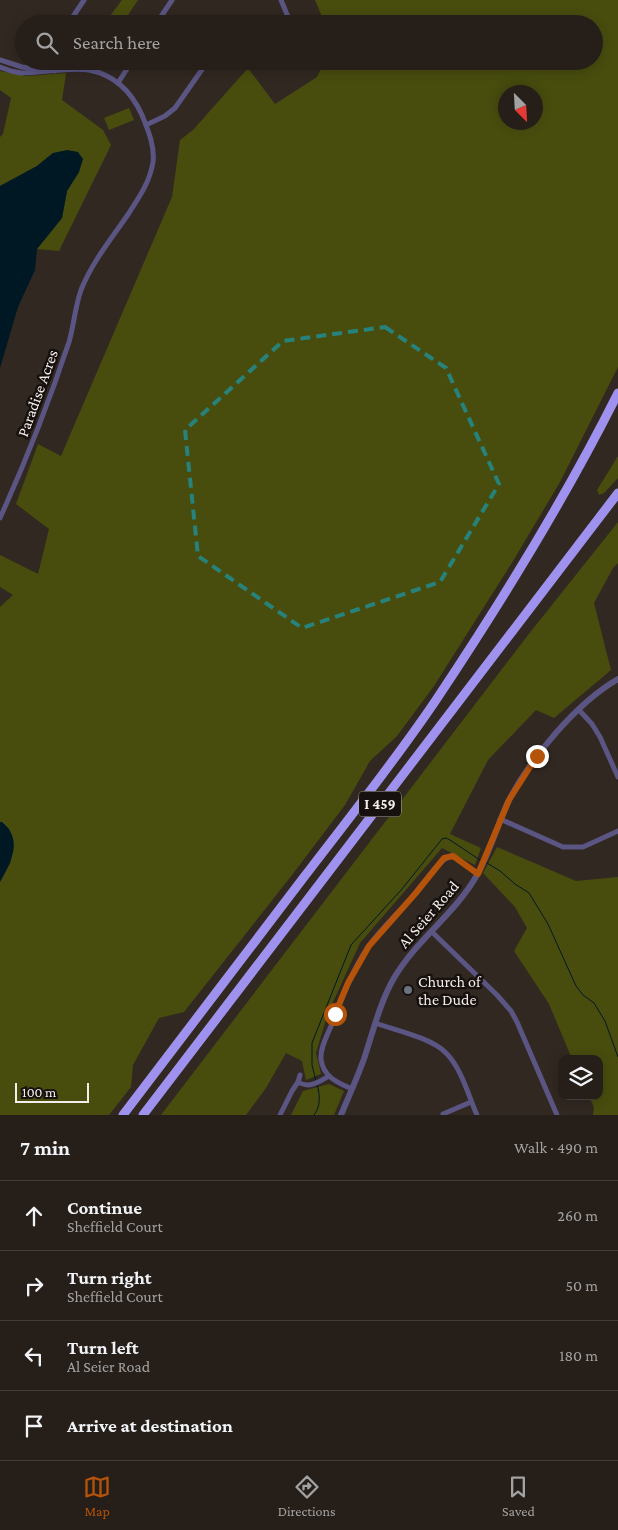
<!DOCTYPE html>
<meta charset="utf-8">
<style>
:root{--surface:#251e19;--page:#2d2722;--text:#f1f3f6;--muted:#a3a2a2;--line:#423c38;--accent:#b45309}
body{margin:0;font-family:"Crimson Pro",serif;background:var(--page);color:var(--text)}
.controls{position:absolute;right:15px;bottom:15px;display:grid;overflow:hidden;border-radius:10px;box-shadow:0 2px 12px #0003}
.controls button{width:45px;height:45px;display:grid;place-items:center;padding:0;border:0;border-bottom:1px solid var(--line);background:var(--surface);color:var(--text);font:25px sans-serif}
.compass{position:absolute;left:498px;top:85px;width:45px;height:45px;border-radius:50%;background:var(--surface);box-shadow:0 2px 12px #0003;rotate:156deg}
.scale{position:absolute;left:15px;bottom:12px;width:74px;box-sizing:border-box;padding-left:5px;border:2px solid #f4ede9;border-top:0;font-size:14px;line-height:18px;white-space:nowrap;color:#f4ede9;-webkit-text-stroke:4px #16110e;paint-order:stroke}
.stop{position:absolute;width:15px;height:15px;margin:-11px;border:4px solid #b45309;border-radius:50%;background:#fff}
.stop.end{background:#b45309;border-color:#fff;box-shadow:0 1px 5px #0008}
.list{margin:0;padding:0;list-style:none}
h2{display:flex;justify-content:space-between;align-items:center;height:65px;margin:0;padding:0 20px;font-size:21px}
h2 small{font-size:16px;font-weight:400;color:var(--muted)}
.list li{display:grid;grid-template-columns:32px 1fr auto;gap:15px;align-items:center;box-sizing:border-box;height:70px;padding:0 20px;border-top:1px solid var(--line)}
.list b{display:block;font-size:19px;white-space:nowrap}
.list p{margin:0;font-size:16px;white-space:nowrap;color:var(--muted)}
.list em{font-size:16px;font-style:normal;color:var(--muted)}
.icon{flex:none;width:28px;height:28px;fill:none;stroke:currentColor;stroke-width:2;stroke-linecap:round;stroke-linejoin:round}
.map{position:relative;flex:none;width:618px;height:1115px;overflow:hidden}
.search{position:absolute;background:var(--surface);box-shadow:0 2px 12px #0003;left:15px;right:15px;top:15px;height:55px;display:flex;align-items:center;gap:12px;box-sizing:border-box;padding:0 18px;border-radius:28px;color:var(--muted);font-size:19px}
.sheet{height:345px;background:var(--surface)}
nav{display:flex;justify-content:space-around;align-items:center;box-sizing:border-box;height:70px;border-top:1px solid var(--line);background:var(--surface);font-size:14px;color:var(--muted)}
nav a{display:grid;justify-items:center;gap:2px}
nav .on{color:var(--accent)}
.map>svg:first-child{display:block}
.green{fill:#484d0e;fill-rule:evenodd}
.water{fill:#001824}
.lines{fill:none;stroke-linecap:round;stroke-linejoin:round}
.stream{stroke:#001824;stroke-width:1}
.minor{stroke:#5b5584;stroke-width:5}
.tertiary{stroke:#5b5584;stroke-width:6}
.motorway{stroke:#9f92ef;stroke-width:9}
.route{stroke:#b45309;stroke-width:6}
.marked{fill:none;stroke:#26827a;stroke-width:4;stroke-dasharray:10 6;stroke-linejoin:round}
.worship-dot{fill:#6b7280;stroke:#16110e;stroke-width:2}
.labels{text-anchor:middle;stroke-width:5;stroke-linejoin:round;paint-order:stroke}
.shield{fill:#16110e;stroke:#b1aba7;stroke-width:1}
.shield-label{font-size:15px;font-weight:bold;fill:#f4ede9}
.street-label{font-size:16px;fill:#f4ede9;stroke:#16110e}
.poi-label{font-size:16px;fill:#f4ede9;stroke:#16110e;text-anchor:start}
</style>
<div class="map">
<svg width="618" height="1115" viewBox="0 0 618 1115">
<rect width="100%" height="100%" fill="#312821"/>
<!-- green -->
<g class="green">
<path d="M122,0H138L122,24H104Z"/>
<path d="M315,0H618V367L560,482L513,561L434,686L397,736L370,761L345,805L292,875L184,1012L159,1018L133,1065L131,1087L109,1115H0V882L11,862L2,822H0V607L13,595L0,587V555L38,574L49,529L16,504L38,444L61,456L172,197L180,140L193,130L248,68L275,104L317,77L325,61H594V24H325ZM506,92H536V122H506Z"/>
<path d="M0,71L26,76L66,73L62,100L103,130L111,145L59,251L37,249L62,218L67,191L79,172L53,153L37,166L0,186V137L3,134L11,98L0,90Z"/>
<path d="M129,108L134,120L109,130L104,118Z"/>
<path d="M618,456V478L604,493L599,495L597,490Z"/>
<path d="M618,522V563L613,568L594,603L611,670L554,718L536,710L488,760L450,834L481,848L475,865L442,848L360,943L328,1013L316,1053L321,1074L306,1080L302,1061L286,1053L266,1088L246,1115H161L528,635Z"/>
<path d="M497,847L576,881L618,877V1115H593L594,1108L589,1096H599V1059H572L549,1004L514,951L527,928L515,907L483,873Z"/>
<path d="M329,1084L344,1091L334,1115H291L303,1091Z"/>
</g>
<!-- water -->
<g class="water">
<path d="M67,150L78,152L83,159L79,172L67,191L62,218L37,249L35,270L18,307L0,368V186L37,166L53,153Z"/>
<path d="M0,822H2C5,825 9,828 10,831C20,848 8,867 0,882Z"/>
</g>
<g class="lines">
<!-- stream -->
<g class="stream">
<path d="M487,863L500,871L515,884L529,893L548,924L576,986L583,995L594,1003L605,1021L618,1057"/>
<path d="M316,1081L312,1065V1043L351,945L402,889L442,839L446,838L450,840L480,860"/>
<path d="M314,1115C321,1106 320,1095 317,1084"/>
</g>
<!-- minor -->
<g class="minor">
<path d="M281,0L291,24"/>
<path d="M68,24L84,0"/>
<path d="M156,24L172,0"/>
<path d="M0,60L22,67L47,70"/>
<path d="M0,67L11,71L21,73C43,73 69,67 89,70C115,75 132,93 142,115C148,130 155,146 153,162C150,182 139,197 129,213C112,238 92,262 81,290C75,307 74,325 69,342C49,402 26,461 0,518"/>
<path d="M55,71L56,61"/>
<path d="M118,83L132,61"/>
<path d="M146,125L165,116L175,108L208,61"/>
<path d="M579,710L592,724L600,737L618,777"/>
<path d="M500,819L563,847H583L618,831"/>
<path d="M431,931L497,995L511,1011L517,1022L557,1115"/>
<path d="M375,1023C395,1030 432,1038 446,1053C462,1069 468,1095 477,1115"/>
<path d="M300,1075L298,1082C309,1089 319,1082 329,1076"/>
<path d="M352,1089C338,1083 323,1077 321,1059C320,1048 327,1036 331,1026C341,999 352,971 368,947C382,927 401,911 416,892C425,882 440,857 453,856L478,874"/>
<path d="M443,1114L471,1102"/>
<path d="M280,1115L292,1091L298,1082"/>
</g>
<!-- tertiary -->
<path class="tertiary" d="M341,1115C349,1096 357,1078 364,1059C373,1032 380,1002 394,978C417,939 455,914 477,875C490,852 497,826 508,802C530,759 576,703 618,679"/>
<!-- motorway -->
<g class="motorway">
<path d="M123,1115C183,1036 244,956 304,877C349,818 395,761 436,700C502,601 565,499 618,393"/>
<path d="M143,1115L618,493"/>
</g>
</g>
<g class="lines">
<!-- route -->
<path class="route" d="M335,1014L348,983L369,946L415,894L444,858L453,856L478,874L509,800L537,756"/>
</g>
<!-- marked area -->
<path class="marked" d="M385,327L446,368L499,484L440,582L302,628L198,556L185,430L283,341Z"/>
<!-- markers -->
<circle class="worship-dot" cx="408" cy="990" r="5"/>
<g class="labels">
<!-- shield labels -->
<rect class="shield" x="359" y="791.5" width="42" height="25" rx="4"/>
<g class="shield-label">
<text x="380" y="809">I 459</text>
</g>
<!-- street labels -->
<g class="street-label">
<text transform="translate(37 393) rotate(-70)" y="6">Paradise Acres</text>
<text transform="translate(428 914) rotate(-49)" y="6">Al Seier Road</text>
</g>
<!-- poi labels -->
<g class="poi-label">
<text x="418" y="987">Church of<tspan x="418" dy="18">the Dude</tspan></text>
</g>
</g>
</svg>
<div class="controls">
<button><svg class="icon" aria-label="layers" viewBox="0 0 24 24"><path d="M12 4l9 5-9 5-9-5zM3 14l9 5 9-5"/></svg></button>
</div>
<svg class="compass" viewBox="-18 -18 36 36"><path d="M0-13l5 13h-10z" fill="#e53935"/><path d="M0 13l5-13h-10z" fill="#a3a2a2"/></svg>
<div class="scale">100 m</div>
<div class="stop" style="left:335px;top:1014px"></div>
<div class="stop end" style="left:537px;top:756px"></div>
<div class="search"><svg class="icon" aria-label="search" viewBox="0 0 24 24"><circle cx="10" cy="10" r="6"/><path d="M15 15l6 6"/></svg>Search here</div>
</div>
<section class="sheet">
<h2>7 min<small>Walk · 490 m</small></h2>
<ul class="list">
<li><svg class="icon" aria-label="ahead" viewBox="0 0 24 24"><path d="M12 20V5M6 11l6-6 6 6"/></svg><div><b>Continue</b><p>Sheffield Court</p></div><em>260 m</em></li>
<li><svg class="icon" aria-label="right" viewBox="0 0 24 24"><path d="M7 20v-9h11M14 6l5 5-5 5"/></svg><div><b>Turn right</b><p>Sheffield Court</p></div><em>50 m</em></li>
<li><svg class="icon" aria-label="left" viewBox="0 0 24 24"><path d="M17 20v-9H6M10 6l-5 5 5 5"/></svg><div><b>Turn left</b><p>Al Seier Road</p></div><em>180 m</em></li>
<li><svg class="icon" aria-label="arrive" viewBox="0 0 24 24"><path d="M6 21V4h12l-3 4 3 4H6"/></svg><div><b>Arrive at destination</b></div></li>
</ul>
</section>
<nav>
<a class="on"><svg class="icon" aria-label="map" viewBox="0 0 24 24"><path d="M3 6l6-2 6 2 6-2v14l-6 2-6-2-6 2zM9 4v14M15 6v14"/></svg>Map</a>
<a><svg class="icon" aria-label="directions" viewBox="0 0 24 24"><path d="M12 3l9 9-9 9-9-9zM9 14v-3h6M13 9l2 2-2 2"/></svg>Directions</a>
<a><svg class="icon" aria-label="saved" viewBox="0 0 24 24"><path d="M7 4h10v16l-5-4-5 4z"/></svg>Saved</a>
</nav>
